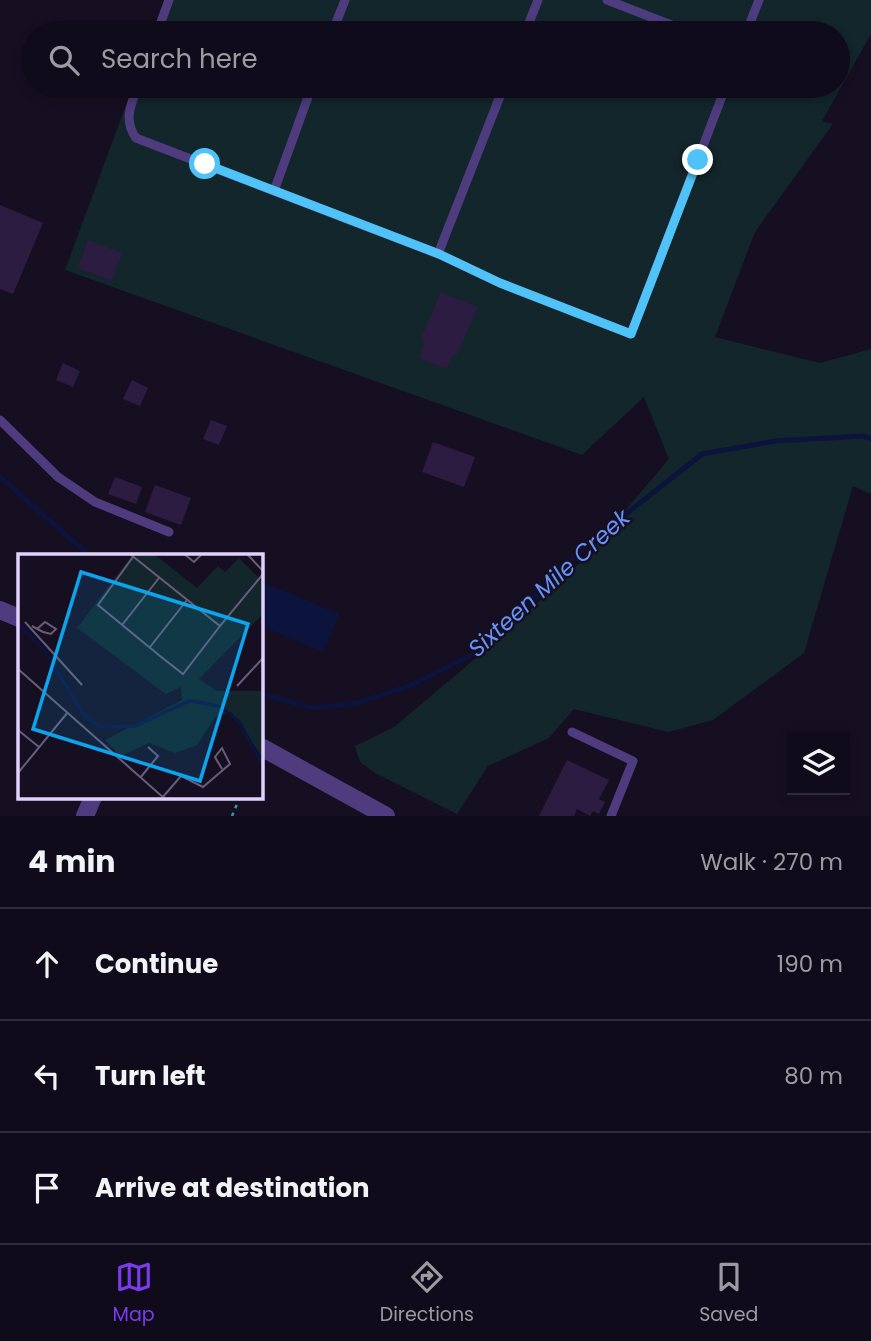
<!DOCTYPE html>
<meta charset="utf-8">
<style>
:root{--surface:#100b1a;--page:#191423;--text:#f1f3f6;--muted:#9c9ba2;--line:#302b39;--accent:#7c3aed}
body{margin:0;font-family:Poppins,sans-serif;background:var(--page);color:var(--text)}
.controls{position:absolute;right:21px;bottom:21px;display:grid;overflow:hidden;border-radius:0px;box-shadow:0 4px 10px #0003}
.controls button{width:63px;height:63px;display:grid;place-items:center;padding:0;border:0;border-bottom:2px solid var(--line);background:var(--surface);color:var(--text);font:35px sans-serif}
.stop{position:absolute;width:21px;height:21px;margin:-16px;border:5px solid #4fc3f7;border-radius:50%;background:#fff}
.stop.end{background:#4fc3f7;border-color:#fff;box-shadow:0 2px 7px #0008}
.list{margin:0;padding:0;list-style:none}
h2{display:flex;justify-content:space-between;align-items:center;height:91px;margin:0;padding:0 28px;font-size:30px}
h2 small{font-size:23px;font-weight:400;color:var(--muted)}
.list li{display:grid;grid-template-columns:46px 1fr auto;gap:21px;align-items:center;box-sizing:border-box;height:112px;padding:0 28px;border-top:2px solid var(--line)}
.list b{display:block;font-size:26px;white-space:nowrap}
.list em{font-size:23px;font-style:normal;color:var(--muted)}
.icon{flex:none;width:38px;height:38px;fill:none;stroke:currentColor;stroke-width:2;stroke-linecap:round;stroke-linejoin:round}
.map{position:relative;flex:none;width:871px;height:816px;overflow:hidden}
.search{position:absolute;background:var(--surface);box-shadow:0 4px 10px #0003;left:21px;right:21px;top:21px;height:77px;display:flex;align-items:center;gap:18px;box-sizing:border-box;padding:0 24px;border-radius:38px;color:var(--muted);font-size:26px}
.sheet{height:427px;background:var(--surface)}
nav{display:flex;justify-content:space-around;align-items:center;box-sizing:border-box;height:98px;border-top:2px solid var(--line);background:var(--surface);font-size:19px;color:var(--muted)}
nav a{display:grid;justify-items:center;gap:4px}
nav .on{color:var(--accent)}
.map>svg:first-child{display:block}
.green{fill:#12262b}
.water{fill:#0c133d}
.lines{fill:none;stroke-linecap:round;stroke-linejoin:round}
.stream{stroke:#0c133d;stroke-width:5}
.building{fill:#2c1c42}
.path{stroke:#3599ad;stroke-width:2.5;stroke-dasharray:3.5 5;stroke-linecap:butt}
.service{stroke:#4e3c7e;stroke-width:9}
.minor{stroke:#4e3c7e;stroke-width:18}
.tertiary{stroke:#4e3c7e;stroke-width:18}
.route{stroke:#4fc3f7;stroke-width:9}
.labels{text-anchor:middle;stroke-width:5;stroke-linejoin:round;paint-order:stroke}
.water-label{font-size:23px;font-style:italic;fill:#6693f7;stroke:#160f22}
.inset-river{fill:none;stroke:#0c133d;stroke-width:3.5}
.inset-road{fill:none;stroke:#675d7a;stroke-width:2}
.view{fill:#0da4ee;fill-opacity:0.15;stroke:#0da4ee;stroke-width:3.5}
.inset-edge{fill:none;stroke:#e1d2fd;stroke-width:3.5}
</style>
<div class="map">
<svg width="871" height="816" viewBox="0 0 871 816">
<rect width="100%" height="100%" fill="#160f22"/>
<!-- green -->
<path class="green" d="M164,0H871V34L822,121L833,124L755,232L715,337L820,363L871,349V494L853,486L804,653L713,720L668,732L574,709L549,738L488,766L457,814L375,773L360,762L355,746L394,727L501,637L582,561L669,459L644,397L582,455L65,270L133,86H838V33H152Z"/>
<!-- water -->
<path class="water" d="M261,581L339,614L323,652L261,626Z"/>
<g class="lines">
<!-- stream -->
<g class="stream">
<path d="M0,477L89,555"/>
<path d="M261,694L314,708L357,703L411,685L481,650L583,548L702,454L775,441L864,436L871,439"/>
</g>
</g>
<!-- building -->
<g class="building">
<path d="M0,205L43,223L13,294L0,289Z"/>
<path d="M88,240L122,253L111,281L78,268Z"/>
<path d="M441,292L478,307L458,353L452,356L446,369L419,358L424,345L421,338Z"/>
<path d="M63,363L80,371L73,387L56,380Z"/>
<path d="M132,380L148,388L140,406L123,399Z"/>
<path d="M211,420L227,426L219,445L203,439Z"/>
<path d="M433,442L475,457L464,487L422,472Z"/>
<path d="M115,477L142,487L136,504L108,494Z"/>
<path d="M155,485L191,498L181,525L145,512Z"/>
<path d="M567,760L609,780L599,799L605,802L599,814L593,811L590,816L577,809L574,816H539Z"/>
</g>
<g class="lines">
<!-- path -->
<path class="path" d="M232,816L240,797"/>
<!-- service -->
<g class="service">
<path d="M607,0L692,33"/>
<path d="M157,33L169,0"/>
<path d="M332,33L345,0"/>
<path d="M525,33L538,0"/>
<path d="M746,33L759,0"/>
<path d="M138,86C131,104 123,120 136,138L438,254L500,283L631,334L726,86"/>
<path d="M274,191L312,86"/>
<path d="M438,254L504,86"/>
<path d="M0,420L58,477L95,502L169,532"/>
<path d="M572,732L633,761L611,816"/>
</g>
<!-- minor -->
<path class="minor" d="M85,816L93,797"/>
<!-- tertiary -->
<g class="tertiary">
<path d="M0,610L19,618"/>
<path d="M261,747L386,816"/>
</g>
</g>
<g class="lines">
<!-- route -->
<path class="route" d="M205,164L439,254L500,283L631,334L698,160"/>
</g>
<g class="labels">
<!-- water labels -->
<g class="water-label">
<text transform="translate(549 583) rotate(-42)" y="8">Sixteen Mile Creek</text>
</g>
</g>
<!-- overview -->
<g transform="translate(18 554)">
<rect width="245" height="245" fill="#160f22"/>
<path d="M115,0H136L179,34L200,12L207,18L221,4L245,28V60L181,125L199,137H245V204L213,158L198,162L179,191L157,199L131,189L103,202L87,186L164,146L163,133L148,140L59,74Z" fill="#12262b"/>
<path class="inset-river" d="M0,70L27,97L66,161L82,173L117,172L171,147L186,149L203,153L221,168L245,211"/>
<path class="inset-road" d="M112,0L202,72L245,20M166,0L176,8L184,0M229,0L245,17M115,3L80,51L142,102L165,120L202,72M7,68L64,131M104,71L141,24M14,72L25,78L33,80L38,75L27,68L19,75M132,93L169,46M0,115L147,245M219,132L245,104M0,176L21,193M0,219L50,158M122,224L140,202L130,193M144,244L163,222L185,233L212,210L204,194L197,203L204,215"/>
<path class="view" d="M63,18L230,70L182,227L15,175Z"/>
<rect width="245" height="245" class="inset-edge"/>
</g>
</svg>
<div class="controls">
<button><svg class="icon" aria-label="layers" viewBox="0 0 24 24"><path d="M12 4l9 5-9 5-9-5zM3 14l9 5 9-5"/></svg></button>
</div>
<div class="stop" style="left:205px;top:164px"></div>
<div class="stop end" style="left:698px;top:160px"></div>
<div class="search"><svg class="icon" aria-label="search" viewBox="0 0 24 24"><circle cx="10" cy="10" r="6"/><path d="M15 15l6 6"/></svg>Search here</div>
</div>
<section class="sheet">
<h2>4 min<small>Walk · 270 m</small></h2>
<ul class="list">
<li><svg class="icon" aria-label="ahead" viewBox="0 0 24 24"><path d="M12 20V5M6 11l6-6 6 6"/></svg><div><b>Continue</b></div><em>190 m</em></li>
<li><svg class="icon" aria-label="left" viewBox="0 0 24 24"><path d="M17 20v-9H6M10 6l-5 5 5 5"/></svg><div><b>Turn left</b></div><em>80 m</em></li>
<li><svg class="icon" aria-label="arrive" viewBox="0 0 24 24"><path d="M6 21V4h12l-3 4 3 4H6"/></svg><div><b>Arrive at destination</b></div></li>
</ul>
</section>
<nav>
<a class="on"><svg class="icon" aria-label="map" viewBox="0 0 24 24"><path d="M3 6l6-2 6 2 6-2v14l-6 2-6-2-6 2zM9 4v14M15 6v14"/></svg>Map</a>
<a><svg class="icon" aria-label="directions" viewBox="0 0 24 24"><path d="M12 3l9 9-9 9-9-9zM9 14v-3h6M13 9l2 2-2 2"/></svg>Directions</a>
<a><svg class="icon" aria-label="saved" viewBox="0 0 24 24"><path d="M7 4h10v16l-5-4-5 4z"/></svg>Saved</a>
</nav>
